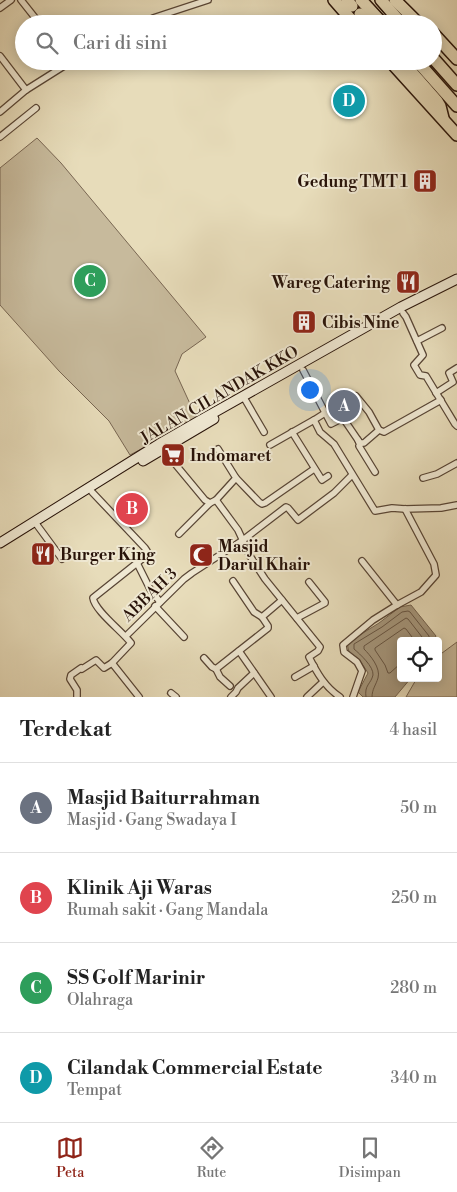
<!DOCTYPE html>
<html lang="id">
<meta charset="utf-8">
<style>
:root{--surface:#fff;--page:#f6f6f6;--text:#222;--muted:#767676;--line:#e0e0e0;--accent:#8f2418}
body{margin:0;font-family:"Libre Bodoni",serif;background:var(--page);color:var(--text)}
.controls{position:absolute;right:15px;bottom:15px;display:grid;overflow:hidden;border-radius:5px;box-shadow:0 2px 12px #0003}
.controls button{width:45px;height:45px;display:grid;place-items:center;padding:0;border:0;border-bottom:1px solid var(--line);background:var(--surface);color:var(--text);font:25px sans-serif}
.you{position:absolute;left:309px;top:389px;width:18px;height:18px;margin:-12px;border:4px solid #fff;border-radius:50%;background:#1a73e8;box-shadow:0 0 0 8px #1a73e833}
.badge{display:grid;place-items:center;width:32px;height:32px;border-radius:50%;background:var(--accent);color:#fff;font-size:16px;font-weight:700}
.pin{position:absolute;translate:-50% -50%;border:2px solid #fff;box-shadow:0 1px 5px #0006}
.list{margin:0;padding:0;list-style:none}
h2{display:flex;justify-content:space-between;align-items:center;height:65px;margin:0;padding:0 20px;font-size:21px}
h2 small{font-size:16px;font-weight:400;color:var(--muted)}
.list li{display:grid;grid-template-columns:32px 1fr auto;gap:15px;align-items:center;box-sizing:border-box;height:90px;padding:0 20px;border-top:1px solid var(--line)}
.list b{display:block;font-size:19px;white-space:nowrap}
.list p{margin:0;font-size:16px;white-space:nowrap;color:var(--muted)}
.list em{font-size:16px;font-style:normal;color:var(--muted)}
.icon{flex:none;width:28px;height:28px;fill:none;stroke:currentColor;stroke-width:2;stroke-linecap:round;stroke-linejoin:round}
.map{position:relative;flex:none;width:457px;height:697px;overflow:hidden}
.search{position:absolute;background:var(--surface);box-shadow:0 2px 12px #0003;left:15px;right:15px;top:15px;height:55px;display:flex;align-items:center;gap:12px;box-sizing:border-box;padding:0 18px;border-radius:28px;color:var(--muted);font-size:19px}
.sheet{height:425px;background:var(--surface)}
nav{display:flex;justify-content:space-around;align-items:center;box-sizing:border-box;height:70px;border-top:1px solid var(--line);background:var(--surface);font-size:14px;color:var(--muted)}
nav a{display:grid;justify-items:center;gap:2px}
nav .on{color:var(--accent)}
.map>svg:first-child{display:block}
.green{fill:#c7ba9c;stroke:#786652}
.water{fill:#a6987e;stroke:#74634f}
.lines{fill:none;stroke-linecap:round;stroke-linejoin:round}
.shore{stroke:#675644;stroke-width:1}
.street-casing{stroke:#584535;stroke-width:8}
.secondary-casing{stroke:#281309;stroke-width:11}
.highway-casing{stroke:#281309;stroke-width:14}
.street{stroke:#efe8d2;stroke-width:5.5}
.secondary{stroke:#efe8d2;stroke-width:9}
.highway{stroke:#e7dcba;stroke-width:11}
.labels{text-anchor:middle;stroke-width:4;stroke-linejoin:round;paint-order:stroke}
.poi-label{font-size:16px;font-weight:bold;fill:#281309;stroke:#efe8d2;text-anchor:start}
.street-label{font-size:16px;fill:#281309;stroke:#efe8d2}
</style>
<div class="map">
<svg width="457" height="697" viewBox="0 0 457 697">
<rect width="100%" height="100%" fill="#e7dcba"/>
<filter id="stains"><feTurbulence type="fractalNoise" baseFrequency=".004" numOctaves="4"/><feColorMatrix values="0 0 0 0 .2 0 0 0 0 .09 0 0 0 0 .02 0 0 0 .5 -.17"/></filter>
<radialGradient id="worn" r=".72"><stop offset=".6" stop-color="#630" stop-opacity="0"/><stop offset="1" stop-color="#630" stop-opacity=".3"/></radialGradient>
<!-- green -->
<g class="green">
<path d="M37,138L61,163L206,337L182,354L175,371L197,419L130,455L109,421L59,371L0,305V168Z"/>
<path d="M457,642V697H406L417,678H438V656Z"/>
</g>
<!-- water -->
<path class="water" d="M411,605L436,636L433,641H401V678H411L395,697H363L358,692L368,673L359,659L349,652L347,643L379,623L400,607Z"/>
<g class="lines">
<!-- shore -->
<g class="shore">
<path d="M401,663L390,673H388L385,665L375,650V648L404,628L406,629L415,641"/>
<path d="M366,697C364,685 371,684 373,675C374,667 360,654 354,649V644L382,627L402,612L408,611L410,612L429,636V641"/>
<path d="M372,697C372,689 376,685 378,678C381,668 370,655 364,649V646L406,618L408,619L422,637L423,641"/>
</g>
<defs>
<g id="street">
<path d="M21,0L40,24"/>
<path d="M0,8L11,0"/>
<path d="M141,24L153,18L208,0"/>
<path d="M0,56L26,90"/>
<path d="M0,112L26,90L72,61"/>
<path d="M0,137L36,108"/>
<path d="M403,313L406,317L423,355L414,365L420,375L426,376L455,424L457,426"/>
<path d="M417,341L442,328"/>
<path d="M303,370L331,424L343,418L360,443H364L379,430"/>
<path d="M436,393L453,382L449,373L457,368"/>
<path d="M243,396L264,432"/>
<path d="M356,396L369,412L379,430L384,432L441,400"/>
<path d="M325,413L314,420L320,432L334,444L375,511L392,508L405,509L441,508L457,505"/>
<path d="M292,432L322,480L328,476"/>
<path d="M358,440L360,445L359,446L375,472"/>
<path d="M270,445L314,420"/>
<path d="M161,447L205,500L210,503L216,500L238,530L250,556L265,579L320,647L318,651L309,657C317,673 325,687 340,697"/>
<path d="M236,478L259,502L262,504L265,503L314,469"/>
<path d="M423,478L437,474L457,463"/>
<path d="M216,500L236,478L218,449"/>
<path d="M37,525L62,559"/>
<path d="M179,534L210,503"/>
<path d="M362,561L397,605"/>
<path d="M137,563L150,589L160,602"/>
<path d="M233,581L254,612L262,617"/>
<path d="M155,606L184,637"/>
<path d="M297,618L325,603V602L309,582"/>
<path d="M126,636L184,579L192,573L243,540L286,507L288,508L298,520L334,493L352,475"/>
<path d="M239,651L271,697"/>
<path d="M204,658L212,667L216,669L220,677L230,686"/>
<path d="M112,663L139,697"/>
<path d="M82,669L96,660L104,668L112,663L131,643C122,631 95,611 93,598L147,555V551L145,548L92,492"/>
<path d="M216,669L268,628V626L262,617L282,600"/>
<path d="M295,677L314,666"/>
<path d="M171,693L176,697"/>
<path d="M77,696V690L70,679L71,675L81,668"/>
<path d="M231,697L236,692L238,688L254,673"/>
<path d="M307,697L323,682"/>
<path d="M353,697L362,671L357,662L344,652L343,645L373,620L397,605L421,592L436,575L434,564L405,509"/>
</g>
<g id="secondary">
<path d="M143,461L214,419"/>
<path d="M0,543L159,444L199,421L401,307L457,279"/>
</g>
<g id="highway">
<path d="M334,0L355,24"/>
<path d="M347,0L352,6"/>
<path d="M361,0L383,24"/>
<path d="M381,0L402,24"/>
<path d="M395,0L419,24"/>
<path d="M360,14L369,24"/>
<path d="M433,33L457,59"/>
<path d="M433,58L457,85"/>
<path d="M390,61L457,135"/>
<path d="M402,61L437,101L440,106L443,118"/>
<path d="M417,61L457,106"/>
</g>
</defs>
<!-- street casing -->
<use href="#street" class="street-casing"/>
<!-- secondary casing -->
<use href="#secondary" class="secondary-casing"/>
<!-- highway casing -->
<use href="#highway" class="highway-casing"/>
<!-- street -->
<use href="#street" class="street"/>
<!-- secondary -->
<use href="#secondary" class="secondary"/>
<!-- highway -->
<use href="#highway" class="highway"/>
</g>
<!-- icons -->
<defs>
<symbol id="building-square" viewBox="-11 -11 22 22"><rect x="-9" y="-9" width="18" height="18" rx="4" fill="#8f2418" stroke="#efe8d2"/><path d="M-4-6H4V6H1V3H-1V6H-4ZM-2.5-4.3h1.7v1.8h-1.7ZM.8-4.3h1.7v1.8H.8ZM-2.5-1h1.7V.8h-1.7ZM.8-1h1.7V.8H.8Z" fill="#fff"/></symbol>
<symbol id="restaurant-square" viewBox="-11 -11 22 22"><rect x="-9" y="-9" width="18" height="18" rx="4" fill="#8f2418" stroke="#efe8d2"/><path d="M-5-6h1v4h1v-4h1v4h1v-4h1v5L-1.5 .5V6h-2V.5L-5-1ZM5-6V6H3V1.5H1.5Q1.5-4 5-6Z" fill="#fff"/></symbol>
<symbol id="supermarket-square" viewBox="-11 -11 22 22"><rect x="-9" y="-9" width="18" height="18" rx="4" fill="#8f2418" stroke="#efe8d2"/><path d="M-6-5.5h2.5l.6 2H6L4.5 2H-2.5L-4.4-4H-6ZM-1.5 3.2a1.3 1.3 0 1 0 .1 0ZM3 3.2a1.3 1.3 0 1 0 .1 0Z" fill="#fff"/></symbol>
<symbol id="mosque-square" viewBox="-11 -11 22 22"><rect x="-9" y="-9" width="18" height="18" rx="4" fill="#8f2418" stroke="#efe8d2"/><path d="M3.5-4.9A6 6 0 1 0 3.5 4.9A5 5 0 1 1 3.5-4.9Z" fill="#fff"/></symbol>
</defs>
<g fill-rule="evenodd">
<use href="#building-square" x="411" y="167" width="28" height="28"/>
<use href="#restaurant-square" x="394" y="268" width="28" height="28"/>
<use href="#building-square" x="290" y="308" width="28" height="28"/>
<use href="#supermarket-square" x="159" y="441" width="28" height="28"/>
<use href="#restaurant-square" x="29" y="540" width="28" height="28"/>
<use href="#mosque-square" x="187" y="541" width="28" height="28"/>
</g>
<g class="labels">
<!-- poi labels -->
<g class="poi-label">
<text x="408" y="187" text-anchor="end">Gedung TMT 1</text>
<text x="390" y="288" text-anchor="end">Wareg Catering</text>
<text x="322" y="328">Cibis Nine</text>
<text x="190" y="461">Indomaret</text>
<text x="218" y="552">Masjid<tspan x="218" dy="18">Darul Khair</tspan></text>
<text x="60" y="560">Burger King</text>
</g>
<!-- street labels -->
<g class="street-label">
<text transform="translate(219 394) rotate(-30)" y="6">JALAN CILANDAK KKO</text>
<text transform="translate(149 594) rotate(-44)" y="6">ABBAH 3</text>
</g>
</g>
<rect width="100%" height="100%" filter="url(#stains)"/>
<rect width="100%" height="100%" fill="url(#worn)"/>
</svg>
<div class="controls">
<button><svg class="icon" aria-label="locate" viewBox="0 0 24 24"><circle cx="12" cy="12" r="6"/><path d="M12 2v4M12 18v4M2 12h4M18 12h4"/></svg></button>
</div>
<div class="you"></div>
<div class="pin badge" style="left:344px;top:406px;background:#6b7280">A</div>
<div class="pin badge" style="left:132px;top:509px;background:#e0444e">B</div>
<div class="pin badge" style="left:90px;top:281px;background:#2e9e5b">C</div>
<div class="pin badge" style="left:349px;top:101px;background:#0f9aa8">D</div>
<div class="search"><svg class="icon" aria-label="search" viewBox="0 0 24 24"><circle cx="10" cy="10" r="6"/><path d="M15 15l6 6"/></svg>Cari di sini</div>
</div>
<section class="sheet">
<h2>Terdekat<small>4 hasil</small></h2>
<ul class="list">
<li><span class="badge" style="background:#6b7280">A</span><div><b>Masjid Baiturrahman</b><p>Masjid · Gang Swadaya I</p></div><em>50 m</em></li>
<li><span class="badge" style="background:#e0444e">B</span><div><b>Klinik Aji Waras</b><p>Rumah sakit · Gang Mandala</p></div><em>250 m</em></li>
<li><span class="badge" style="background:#2e9e5b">C</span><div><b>SS Golf Marinir</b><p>Olahraga</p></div><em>280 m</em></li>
<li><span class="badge" style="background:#0f9aa8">D</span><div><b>Cilandak Commercial Estate</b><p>Tempat</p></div><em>340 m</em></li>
</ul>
</section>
<nav>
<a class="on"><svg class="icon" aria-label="map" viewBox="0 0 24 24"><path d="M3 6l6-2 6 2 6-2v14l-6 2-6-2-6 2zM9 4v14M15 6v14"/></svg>Peta</a>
<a><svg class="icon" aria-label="directions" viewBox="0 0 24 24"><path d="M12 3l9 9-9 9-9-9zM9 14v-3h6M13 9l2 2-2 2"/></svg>Rute</a>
<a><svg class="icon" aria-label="saved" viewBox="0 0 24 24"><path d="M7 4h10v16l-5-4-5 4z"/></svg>Disimpan</a>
</nav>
